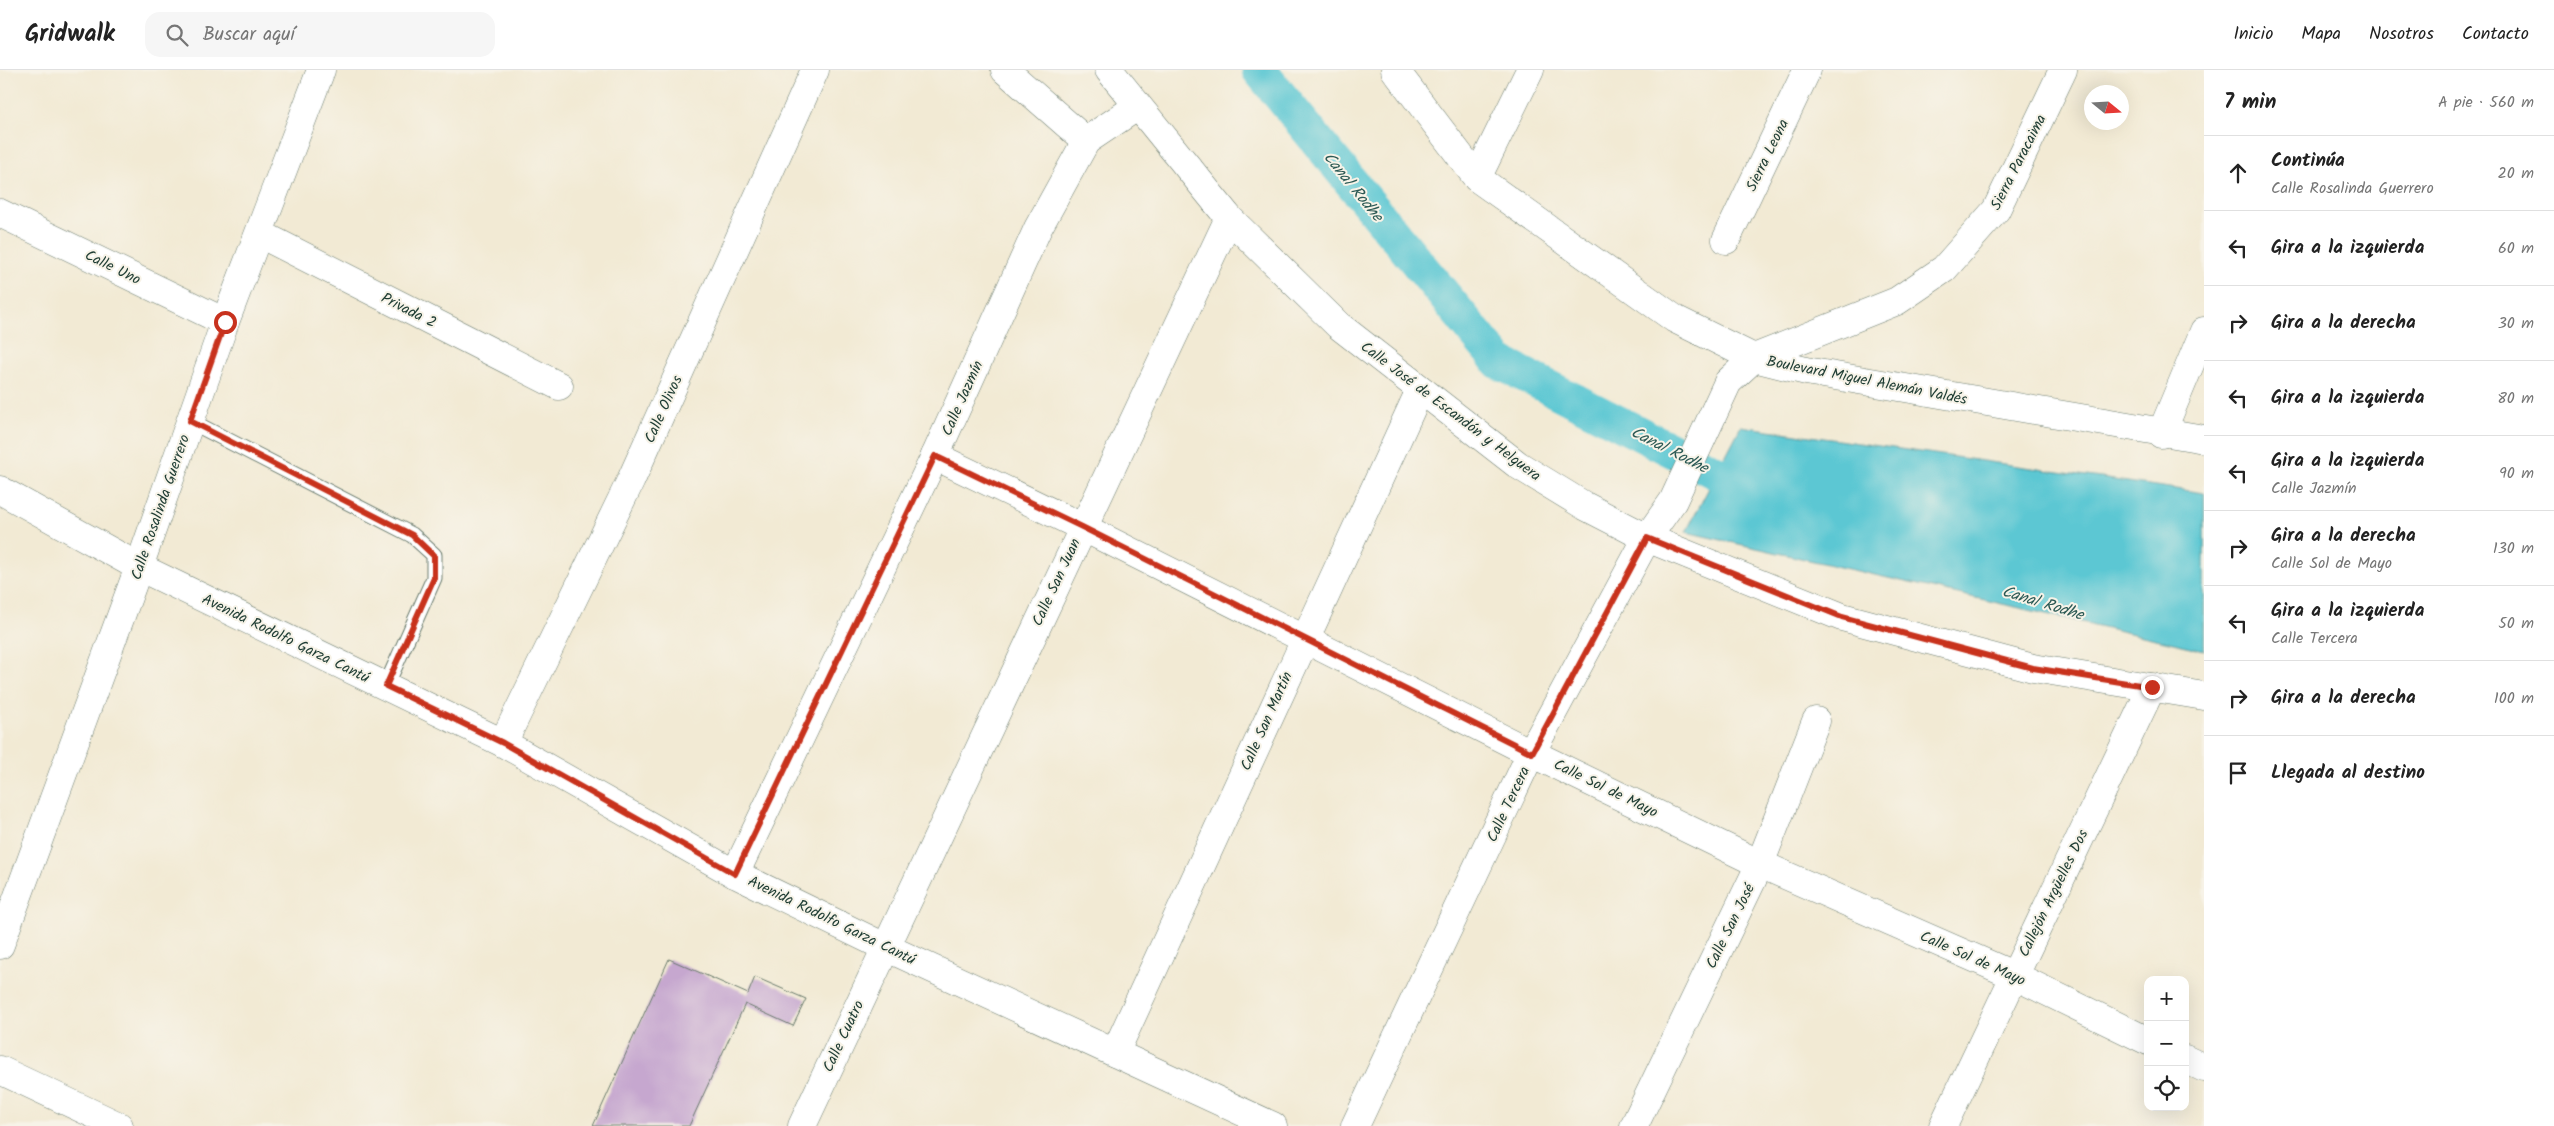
<!DOCTYPE html>
<html lang="es">
<meta charset="utf-8">
<style>
:root{--surface:#fff;--page:#f6f6f6;--text:#222;--muted:#767676;--line:#e0e0e0}
body{margin:0;font-family:Kalam,sans-serif;background:var(--page);color:var(--text)}
.controls{position:absolute;right:15px;bottom:15px;display:grid;overflow:hidden;border-radius:10px;box-shadow:0 5px 20px #0002}
.controls button{width:45px;height:45px;display:grid;place-items:center;padding:0;border:0;border-bottom:1px solid var(--line);background:var(--surface);color:var(--text);font:25px sans-serif}
.compass{position:absolute;left:2084px;top:15px;width:45px;height:45px;border-radius:50%;background:var(--surface);box-shadow:0 5px 20px #0002;rotate:108deg}
.stop{position:absolute;width:15px;height:15px;margin:-11px;border:4px solid #c8321e;border-radius:50%;background:#fff}
.stop.end{background:#c8321e;border-color:#fff;box-shadow:0 1px 5px #0008}
.list{margin:0;padding:0;list-style:none}
h2{display:flex;justify-content:space-between;align-items:center;height:65px;margin:0;padding:0 20px;font-size:21px}
h2 small{font-size:16px;font-weight:400;color:var(--muted)}
.list li{display:grid;grid-template-columns:32px 1fr auto;gap:15px;align-items:center;box-sizing:border-box;height:75px;padding:0 20px;border-top:1px solid var(--line)}
.list b{display:block;font-size:19px;white-space:nowrap}
.list p{margin:0;font-size:16px;white-space:nowrap;color:var(--muted)}
.list em{font-size:16px;font-style:normal;color:var(--muted)}
.icon{flex:none;width:28px;height:28px;fill:none;stroke:currentColor;stroke-width:2;stroke-linecap:round;stroke-linejoin:round}
.map{position:relative;flex:none;width:2204px;height:1056px;overflow:hidden}
header{display:flex;align-items:center;gap:30px;box-sizing:border-box;height:70px;padding:0 25px;background:var(--surface);border-bottom:1px solid var(--line)}
header strong{font-size:24px}
nav{display:flex;gap:28px;margin-inline-start:auto;font-size:18px}
.search{width:350px;height:45px;background:var(--page);display:flex;align-items:center;gap:12px;box-sizing:border-box;padding:0 18px;border-radius:15px;color:var(--muted);font-size:19px}
main{display:flex}
aside{flex:1;background:var(--surface)}
.map>svg:first-child{display:block}
.water{fill:#5bc7d3;stroke:#3d8284}
.lines{fill:none;stroke-linecap:round;stroke-linejoin:round}
.canal{stroke:#5bc7d3;stroke-width:35}
.building{fill:#c6a7cf}
.service-casing{stroke:#697a6c;stroke-width:17}
.minor-casing{stroke:#697a6c;stroke-width:29}
.tertiary-casing{stroke:#697a6c;stroke-width:29}
.secondary-casing{stroke:#697a6c;stroke-width:29}
.service{stroke:#fff;stroke-width:15}
.minor{stroke:#fff;stroke-width:28}
.tertiary{stroke:#fff;stroke-width:28}
.secondary{stroke:#fff;stroke-width:28}
.route{stroke:#c8321e;stroke-width:6}
.labels{text-anchor:middle;stroke-width:4;stroke-linejoin:round;paint-order:stroke}
.street-label{font-size:15px;fill:#1f3d34;stroke:#f7f3e8}
.water-label{font-size:16px;font-style:italic;fill:#2b5954;stroke:#f7f3e8}
</style>
<header>
<strong>Gridwalk</strong>
<div class="search"><svg class="icon" aria-label="search" viewBox="0 0 24 24"><circle cx="10" cy="10" r="6"/><path d="M15 15l6 6"/></svg>Buscar aquí</div>
<nav><a>Inicio</a><a>Mapa</a><a>Nosotros</a><a>Contacto</a></nav>
</header>
<main>
<div class="map">
<svg width="2204" height="1056" viewBox="0 0 2204 1056">
<rect width="100%" height="100%" fill="#f7f3e8"/>
<filter id="ink" filterUnits="userSpaceOnUse"><feTurbulence type="fractalNoise" baseFrequency=".02" numOctaves="2"/><feDisplacementMap in="SourceGraphic" scale="10" xChannelSelector="R" yChannelSelector="G"/><feConvolveMatrix kernelMatrix="1 2 1 2 8 2 1 2 1" color-interpolation-filters="sRGB"/></filter>
<filter id="wash" filterUnits="userSpaceOnUse"><feTurbulence type="fractalNoise" baseFrequency=".0096" numOctaves="4" result="noise"/><feDisplacementMap in="SourceGraphic" scale="20" xChannelSelector="R" yChannelSelector="G"/><feGaussianBlur stdDeviation="1.12" result="paint"/><feColorMatrix in="noise" values="0 0 0 0 0 0 0 0 0 0 0 0 0 0 0 0 0 1.4 0 .05"/><feComposite in="paint" operator="in"/></filter>
<g filter="url(#wash)">
<rect width="100%" height="100%" fill="#f2ead4"/>
<!-- water -->
<path class="water" d="M1741,356L2204,423V580L1686,462Z"/>
<g class="lines">
<!-- canal -->
<path class="canal" d="M1259,0L1499,292L1760,425"/>
</g>
<g id="blocks">
<!-- building -->
<path class="building" d="M669,889L748,924L755,907L806,929L793,956L745,934L689,1056H593Z"/>
</g>
</g>
<g filter="url(#ink)">
<use href="#blocks" fill-opacity="0" stroke="#697a6c" stroke-width="1"/>
<g class="lines">
<defs>
<path id="service" d="M190,351L412,465L434,485V508L386,616"/>
<g id="minor">
<path d="M1005,0L1086,71"/>
<path d="M1477,108L1530,0"/>
<path d="M0,143L225,252"/>
<path d="M260,164L559,316"/>
<path d="M1726,170L1807,0"/>
<path d="M1754,288L1897,231L1944,199L1996,140L2063,0"/>
<path d="M2161,364L2204,261"/>
<path d="M935,386L1082,457L1531,683L1760,794L2013,905L2148,971"/>
<path d="M1647,468L1842,547L2033,598L2204,626"/>
<path d="M503,673L631,410L815,0"/>
<path d="M735,804L935,386L1038,158L1086,71L1138,36"/>
<path d="M1115,983L1420,320"/>
<path d="M2185,989L2204,998"/>
<path d="M0,1000L119,1056"/>
<path d="M802,1056L1229,148"/>
<path d="M1634,1056L1760,794L1816,651"/>
<path d="M1943,1056L2152,617"/>
</g>
<g id="tertiary">
<path d="M1109,0L1229,148L1338,255L1518,395L1585,436L1647,468"/>
<path d="M1395,0L1477,108L1675,249L1754,288L1806,301L2204,369"/>
<path d="M1355,1056L1531,683L1647,468L1673,431L1728,312L1754,288"/>
</g>
<g id="secondary">
<path d="M0,420L139,497L503,673L735,804L885,877L1273,1056"/>
<path d="M0,875L139,497L225,252L321,0"/>
</g>
</defs>
<!-- service casing -->
<use href="#service" class="service-casing"/>
<!-- minor casing -->
<use href="#minor" class="minor-casing"/>
<!-- tertiary casing -->
<use href="#tertiary" class="tertiary-casing"/>
<!-- secondary casing -->
<use href="#secondary" class="secondary-casing"/>
<!-- service -->
<use href="#service" class="service"/>
<!-- minor -->
<use href="#minor" class="minor"/>
<!-- tertiary -->
<use href="#tertiary" class="tertiary"/>
<!-- secondary -->
<use href="#secondary" class="secondary"/>
</g>
</g>
<g class="lines" filter="url(#ink)">
<!-- route -->
<path class="route" d="M225,252L190,351L412,465L434,486V508L386,616L503,673L735,804L935,386L1082,457L1532,683L1647,468L1842,547L2033,598L2152,617"/>
</g>
<g class="labels">
<!-- street labels -->
<g class="street-label">
<text transform="translate(1767 85) rotate(-64)" y="5">Sierra Leona</text>
<text transform="translate(2018 92) rotate(-63)" y="5">Sierra Paracaima</text>
<text transform="translate(113 197) rotate(26)" y="5">Calle Uno</text>
<text transform="translate(409 240) rotate(27)" y="5">Privada 2</text>
<text transform="translate(1867 310) rotate(11)" y="5">Boulevard Miguel Alemán Valdés</text>
<text transform="translate(962 328) rotate(-66)" y="5">Calle Jazmín</text>
<text transform="translate(663 339) rotate(-66)" y="5">Calle Olivos</text>
<text transform="translate(1451 341) rotate(37)" y="5">Calle José de Escandón y Helguera</text>
<text transform="translate(160 437) rotate(-71)" y="5">Calle Rosalinda Guerrero</text>
<text transform="translate(1056 512) rotate(-65)" y="5">Calle San Juan</text>
<text transform="translate(286 568) rotate(26)" y="5">Avenida Rodolfo Garza Cantú</text>
<text transform="translate(1266 651) rotate(-66)" y="5">Calle San Martín</text>
<text transform="translate(1606 718) rotate(26)" y="5">Calle Sol de Mayo</text>
<text transform="translate(1508 734) rotate(-65)" y="5">Calle Tercera</text>
<text transform="translate(2053 823) rotate(-64)" y="5">Callejón Argüelles Dos</text>
<text transform="translate(832 850) rotate(26)" y="5">Avenida Rodolfo Garza Cantú</text>
<text transform="translate(1730 856) rotate(-64)" y="5">Calle San José</text>
<text transform="translate(1973 888) rotate(24)" y="5">Calle Sol de Mayo</text>
<text transform="translate(843 966) rotate(-65)" y="5">Calle Cuatro</text>
</g>
<!-- water labels -->
<g class="water-label">
<text transform="translate(1354 116) rotate(51)" y="6">Canal Rodhe</text>
<text transform="translate(1670 379) rotate(27)" y="6">Canal Rodhe</text>
<text transform="translate(2043 532) rotate(17)" y="6">Canal Rodhe</text>
</g>
</g>
</svg>
<div class="controls">
<button>+</button>
<button>−</button>
<button><svg class="icon" aria-label="locate" viewBox="0 0 24 24"><circle cx="12" cy="12" r="6"/><path d="M12 2v4M12 18v4M2 12h4M18 12h4"/></svg></button>
</div>
<svg class="compass" viewBox="-18 -18 36 36"><path d="M0-13l5 13h-10z" fill="#e53935"/><path d="M0 13l5-13h-10z" fill="#767676"/></svg>
<div class="stop" style="left:225px;top:252px"></div>
<div class="stop end" style="left:2152px;top:617px"></div>
</div>
<aside>
<h2>7 min<small>A pie · 560 m</small></h2>
<ul class="list">
<li><svg class="icon" aria-label="ahead" viewBox="0 0 24 24"><path d="M12 20V5M6 11l6-6 6 6"/></svg><div><b>Continúa</b><p>Calle Rosalinda Guerrero</p></div><em>20 m</em></li>
<li><svg class="icon" aria-label="left" viewBox="0 0 24 24"><path d="M17 20v-9H6M10 6l-5 5 5 5"/></svg><div><b>Gira a la izquierda</b></div><em>60 m</em></li>
<li><svg class="icon" aria-label="right" viewBox="0 0 24 24"><path d="M7 20v-9h11M14 6l5 5-5 5"/></svg><div><b>Gira a la derecha</b></div><em>30 m</em></li>
<li><svg class="icon" aria-label="left" viewBox="0 0 24 24"><path d="M17 20v-9H6M10 6l-5 5 5 5"/></svg><div><b>Gira a la izquierda</b></div><em>80 m</em></li>
<li><svg class="icon" aria-label="left" viewBox="0 0 24 24"><path d="M17 20v-9H6M10 6l-5 5 5 5"/></svg><div><b>Gira a la izquierda</b><p>Calle Jazmín</p></div><em>90 m</em></li>
<li><svg class="icon" aria-label="right" viewBox="0 0 24 24"><path d="M7 20v-9h11M14 6l5 5-5 5"/></svg><div><b>Gira a la derecha</b><p>Calle Sol de Mayo</p></div><em>130 m</em></li>
<li><svg class="icon" aria-label="left" viewBox="0 0 24 24"><path d="M17 20v-9H6M10 6l-5 5 5 5"/></svg><div><b>Gira a la izquierda</b><p>Calle Tercera</p></div><em>50 m</em></li>
<li><svg class="icon" aria-label="right" viewBox="0 0 24 24"><path d="M7 20v-9h11M14 6l5 5-5 5"/></svg><div><b>Gira a la derecha</b></div><em>100 m</em></li>
<li><svg class="icon" aria-label="arrive" viewBox="0 0 24 24"><path d="M6 21V4h12l-3 4 3 4H6"/></svg><div><b>Llegada al destino</b></div></li>
</ul>
</aside>
</main>
